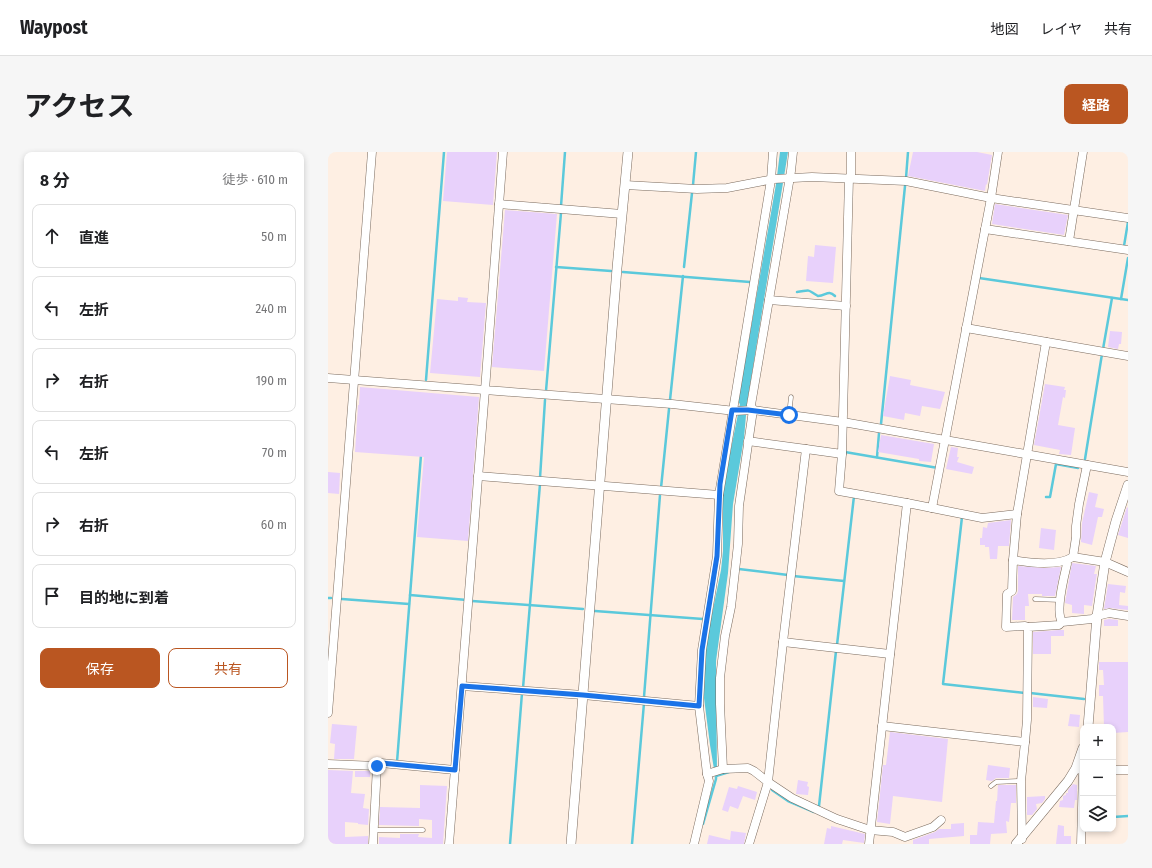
<!DOCTYPE html>
<html lang="ja">
<meta charset="utf-8">
<style>
:root{--surface:#fff;--page:#f6f6f6;--text:#202124;--muted:#757577;--line:#e0e0e0;--accent:#ba5621}
body{margin:0;font-family:"Fira Sans Condensed","Noto Sans JP",sans-serif;background:var(--page);color:var(--text)}
.controls{position:absolute;right:12px;bottom:12px;display:grid;overflow:hidden;border-radius:8px;box-shadow:0 2px 6px #0003}
.controls button{width:36px;height:36px;display:grid;place-items:center;padding:0;border:0;border-bottom:1px solid var(--line);background:var(--surface);color:var(--text);font:20px sans-serif}
.stop{position:absolute;width:12px;height:12px;margin:-9px;border:3px solid #1a73e8;border-radius:50%;background:#fff}
.stop.end{background:#1a73e8;border-color:#fff;box-shadow:0 1px 4px #0008}
.list{margin:0;padding:0;list-style:none}
h2{display:flex;justify-content:space-between;align-items:center;height:52px;margin:0;padding:0 16px;font-size:17px}
h2 small{font-size:13px;font-weight:400;color:var(--muted)}
.list li{display:grid;grid-template-columns:26px 1fr auto;gap:12px;align-items:center;box-sizing:border-box;height:64px;margin:0 8px 8px;padding:0 8px;border:1px solid var(--line);border-radius:8px}
.list b{display:block;font-size:15px;white-space:nowrap}
.list em{font-size:13px;font-style:normal;color:var(--muted)}
.actions{display:flex;gap:8px;padding:12px 16px}
.actions a{flex:1;padding:9px 0;border:1px solid var(--accent);border-radius:8px;text-align:center;font-size:14px;color:var(--accent)}
.actions .main{background:var(--accent);color:#fff}
.icon{flex:none;width:22px;height:22px;fill:none;stroke:currentColor;stroke-width:2;stroke-linecap:round;stroke-linejoin:round}
.map{position:relative;flex:none;width:800px;height:692px;overflow:hidden;border-radius:8px}
header{display:flex;align-items:center;gap:24px;box-sizing:border-box;height:56px;padding:0 20px;background:var(--surface);border-bottom:1px solid var(--line)}
header strong{font-size:19px}
nav{display:flex;gap:22px;margin-inline-start:auto;font-size:14px}
.intro{display:flex;align-items:center;justify-content:space-between;box-sizing:border-box;height:96px;padding:0 24px}
h1{margin:0;font-size:28px}
.button{padding:10px 18px;border-radius:8px;background:var(--accent);color:#fff;font-size:14px;font-weight:700}
main{display:flex;gap:24px;padding:0 24px}
aside{flex:1;background:var(--surface);border-radius:8px;box-shadow:0 2px 6px #0003}
.map>svg:first-child{display:block}
.water{fill:#5bc9db}
.lines{fill:none;stroke-linecap:round;stroke-linejoin:round}
.stream{stroke:#5bc9db;stroke-width:2.5}
.building{fill:#e8d1fb}
.service-casing{stroke:#7b6b5e;stroke-width:5}
.minor-casing{stroke:#7b6b5e;stroke-width:9}
.tertiary-casing{stroke:#7b6b5e;stroke-width:10}
.service{stroke:#fff;stroke-width:4}
.minor{stroke:#fff;stroke-width:8}
.tertiary{stroke:#fff;stroke-width:9}
.route{stroke:#1a73e8;stroke-width:5}
</style>
<header>
<strong>Waypost</strong>
<nav><a>地図</a><a>レイヤ</a><a>共有</a></nav>
</header>
<div class="intro"><h1>アクセス</h1><a class="button">経路</a></div>
<main>
<aside>
<h2>8 分<small>徒歩 · 610 m</small></h2>
<ul class="list">
<li><svg class="icon" aria-label="ahead" viewBox="0 0 24 24"><path d="M12 20V5M6 11l6-6 6 6"/></svg><div><b>直進</b></div><em>50 m</em></li>
<li><svg class="icon" aria-label="left" viewBox="0 0 24 24"><path d="M17 20v-9H6M10 6l-5 5 5 5"/></svg><div><b>左折</b></div><em>240 m</em></li>
<li><svg class="icon" aria-label="right" viewBox="0 0 24 24"><path d="M7 20v-9h11M14 6l5 5-5 5"/></svg><div><b>右折</b></div><em>190 m</em></li>
<li><svg class="icon" aria-label="left" viewBox="0 0 24 24"><path d="M17 20v-9H6M10 6l-5 5 5 5"/></svg><div><b>左折</b></div><em>70 m</em></li>
<li><svg class="icon" aria-label="right" viewBox="0 0 24 24"><path d="M7 20v-9h11M14 6l5 5-5 5"/></svg><div><b>右折</b></div><em>60 m</em></li>
<li><svg class="icon" aria-label="arrive" viewBox="0 0 24 24"><path d="M6 21V4h12l-3 4 3 4H6"/></svg><div><b>目的地に到着</b></div></li>
</ul>
<div class="actions"><a class="main">保存</a><a>共有</a></div>
</aside>
<div class="map">
<svg width="800" height="692" viewBox="0 0 800 692">
<rect width="100%" height="100%" fill="#feefe3"/>
<!-- water -->
<path class="water" d="M452,0H460L419,252L416,286L405,352L400,421L388,509L389,622L387,623L382,593L376,546L377,496L393,418L395,399V336L412,252L410,250L448,32Z"/>
<g class="lines">
<!-- stream -->
<g class="stream">
<path d="M578,26L580,0"/>
<path d="M365,33L368,0"/>
<path d="M233,54L237,0"/>
<path d="M796,94L800,70"/>
<path d="M228,115L283,119"/>
<path d="M356,115L364,41"/>
<path d="M295,120L422,130"/>
<path d="M651,126L800,148"/>
<path d="M469,140C484,138 478,137 490,144C498,144 500,137 507,144"/>
<path d="M793,147L800,106"/>
<path d="M775,197L784,146"/>
<path d="M98,228L116,0"/>
<path d="M218,239L233,61"/>
<path d="M342,248L355,124"/>
<path d="M553,272L577,34"/>
<path d="M517,300L610,316"/>
<path d="M549,305L551,281"/>
<path d="M757,307L774,202"/>
<path d="M212,326L217,248"/>
<path d="M333,336L341,257"/>
<path d="M718,345H722L728,312L750,316"/>
<path d="M633,365H634L615,532L697,541"/>
<path d="M411,417L460,423"/>
<path d="M465,424L516,429"/>
<path d="M82,443L139,448"/>
<path d="M0,446H3"/>
<path d="M14,447L81,452"/>
<path d="M144,449L255,457"/>
<path d="M267,459L375,467"/>
<path d="M509,493L526,344"/>
<path d="M195,536L212,332"/>
<path d="M702,541L756,547"/>
<path d="M316,545L332,343"/>
<path d="M69,610L93,303"/>
<path d="M388,624L401,620"/>
<path d="M444,638L460,649L486,660"/>
<path d="M491,654L508,499"/>
<path d="M785,665L800,664"/>
<path d="M375,672L388,627V621"/>
<path d="M182,692L194,541"/>
<path d="M304,692L316,551"/>
</g>
</g>
<!-- building -->
<g class="building">
<path d="M119,0H169L165,53L115,49Z"/>
<path d="M585,0H649L664,3L659,33L658,32L657,39L580,24Z"/>
<path d="M667,52L740,63L736,83L664,72Z"/>
<path d="M177,58L229,62L216,219L164,215Z"/>
<path d="M487,93L508,95L505,131L478,129L480,104L486,105Z"/>
<path d="M130,145L140,146L139,150L158,151L152,225L102,221L109,147L130,149Z"/>
<path d="M782,179L794,180L793,192H791L790,197L780,195Z"/>
<path d="M562,224L583,228L582,233L617,240L612,257L594,254L592,264L577,261L576,268L555,264Z"/>
<path d="M717,232L737,235L736,238H738L737,246L735,245L730,273L747,276L743,303L731,302L732,298L706,293Z"/>
<path d="M32,235L151,245L140,389L89,385L96,305L27,300L30,253H31Z"/>
<path d="M553,283L606,292L603,310L591,309V307L550,300Z"/>
<path d="M623,295L630,296L629,305H631L629,310L646,315L644,322L618,317Z"/>
<path d="M0,320L12,321L11,342L0,341Z"/>
<path d="M761,340L770,342L767,355L776,357L774,365H770L764,393L753,390L754,371Z"/>
<path d="M799,355L800,356V386L790,383Z"/>
<path d="M683,368L681,394H670L669,407H662L661,395H657V393H652V386H654L655,375L659,376L660,371Z"/>
<path d="M713,376L728,378L726,398L711,396Z"/>
<path d="M744,411L768,414L766,422H769L768,427L764,454L756,453V462L744,461V453L737,451Z"/>
<path d="M690,414L716,416L733,415L727,444H714V442H700L701,454H697V468H684L685,445L689,442L690,439Z"/>
<path d="M780,432L798,434L797,441L792,440L791,453L800,454V458L782,456L776,457Z"/>
<path d="M781,467L790,468V474H776V468Z"/>
<path d="M731,478H736V484H723V502H705V480Z"/>
<path d="M771,510H800V580L785,581V575H776L775,544H771V533H776L775,518H771Z"/>
<path d="M705,545L720,547L719,556L705,555Z"/>
<path d="M742,562L752,563L751,575L740,574Z"/>
<path d="M4,572L29,574L26,607H6L7,592L2,591Z"/>
<path d="M562,580L620,587L614,650L565,644L562,672L549,670L555,613H558Z"/>
<path d="M660,613L682,616L681,626H668L664,629L658,628Z"/>
<path d="M0,618L25,619L23,641L37,642L35,656L41,657L40,673L30,672V671L17,670V685L40,684V692H0Z"/>
<rect x="27" y="619" width="15" height="6"/>
<path d="M470,628L480,630L479,634L481,635L480,643L468,642Z"/>
<path d="M745,632L749,633V648H747L746,656L731,655L732,649L735,648V644L738,643V641H740V638Z"/>
<path d="M92,633L119,634L115,692H51V685L72,686V682H91L90,685L104,686V668L91,667V674L51,673L52,655L92,656Z"/>
<path d="M670,633H688V651H683L681,670L678,669L679,681L663,682L662,692H642V683H649L650,670L666,671L668,649H669Z"/>
<path d="M410,634L429,640L427,648L415,644L410,657L402,654L400,660L394,658L401,635L409,637Z"/>
<path d="M717,644V647L714,651L708,652L709,657L704,663H699V645Z"/>
<path d="M636,671V684L601,687V692H585V688L607,680L611,677H623V672Z"/>
<path d="M730,673L736,674V684H743V692H728Z"/>
<path d="M503,674L537,682L536,691L515,688L514,692H496L499,676L503,677Z"/>
<path d="M403,679L418,681L416,692H379L381,683L402,688Z"/>
</g>
<g class="lines">
<defs>
<g id="service">
<path d="M461,263L463,245"/>
<path d="M707,447L732,448"/>
<path d="M663,634L668,630L693,629"/>
<path d="M46,678H95"/>
</g>
<g id="minor">
<path d="M175,0L157,238L344,252L407,259L425,258L515,270L800,320"/>
<path d="M297,33L369,37L399,36L446,27L484,25L578,29L663,46L800,66"/>
<path d="M171,52L294,62"/>
<path d="M657,77L800,98"/>
<path d="M741,89L755,0"/>
<path d="M441,148L518,154"/>
<path d="M638,176L800,204"/>
<path d="M0,226L157,238L121,692"/>
<path d="M420,289L478,297L455,490L562,502"/>
<path d="M478,297L514,302L521,26L523,23V0"/>
<path d="M514,302L511,339L579,351"/>
<path d="M150,324L391,343L389,404L374,498L371,554"/>
<path d="M391,343L443,28L445,0"/>
<path d="M604,356L654,366L689,362"/>
<path d="M745,405L748,385V374L751,352L759,313"/>
<path d="M685,408L689,362L718,190"/>
<path d="M734,470C727,459 736,425 739,412L738,409"/>
<path d="M700,475L697,474L678,475L679,442L684,439L685,408C702,411 730,414 745,405L777,410L800,420"/>
<path d="M134,534L255,543L371,554L379,622L395,617L420,616L426,619L440,630L464,646L509,667L542,678L565,680L577,685L605,675L613,668"/>
<path d="M0,561L44,0"/>
<path d="M554,574L697,590L693,629L694,687"/>
<path d="M697,590L699,568L700,475L731,473L734,470L764,467L769,464L781,461L800,464"/>
<path d="M0,612L49,614L45,692"/>
<path d="M49,614L53,611L127,618"/>
<path d="M748,616L755,619L753,692"/>
<path d="M395,617L392,552V526L397,484L403,455L410,392L411,354L425,258L423,253L463,19L465,0"/>
<path d="M785,618H800"/>
<path d="M366,692L381,629L379,622"/>
<path d="M421,692L440,630L455,490"/>
<path d="M541,692L579,351L604,356L663,46L670,0"/>
</g>
<g id="tertiary">
<path d="M760,575L769,464L777,410L788,369L800,333"/>
<path d="M243,692L289,116L300,0"/>
<path d="M688,692L740,629L748,616L755,596"/>
</g>
</defs>
<!-- service casing -->
<use href="#service" class="service-casing"/>
<!-- minor casing -->
<use href="#minor" class="minor-casing"/>
<!-- tertiary casing -->
<use href="#tertiary" class="tertiary-casing"/>
<!-- service -->
<use href="#service" class="service"/>
<!-- minor -->
<use href="#minor" class="minor"/>
<!-- tertiary -->
<use href="#tertiary" class="tertiary"/>
</g>
<g class="lines">
<!-- route -->
<path class="route" d="M49,614L53,611L127,618L134,534L255,543L371,554L374,498L389,404L392,332L404,258H420L461,263"/>
</g>
</svg>
<div class="controls">
<button>+</button>
<button>−</button>
<button><svg class="icon" aria-label="layers" viewBox="0 0 24 24"><path d="M12 4l9 5-9 5-9-5zM3 14l9 5 9-5"/></svg></button>
</div>
<div class="stop" style="left:461px;top:263px"></div>
<div class="stop end" style="left:49px;top:614px"></div>
</div>
</main>
